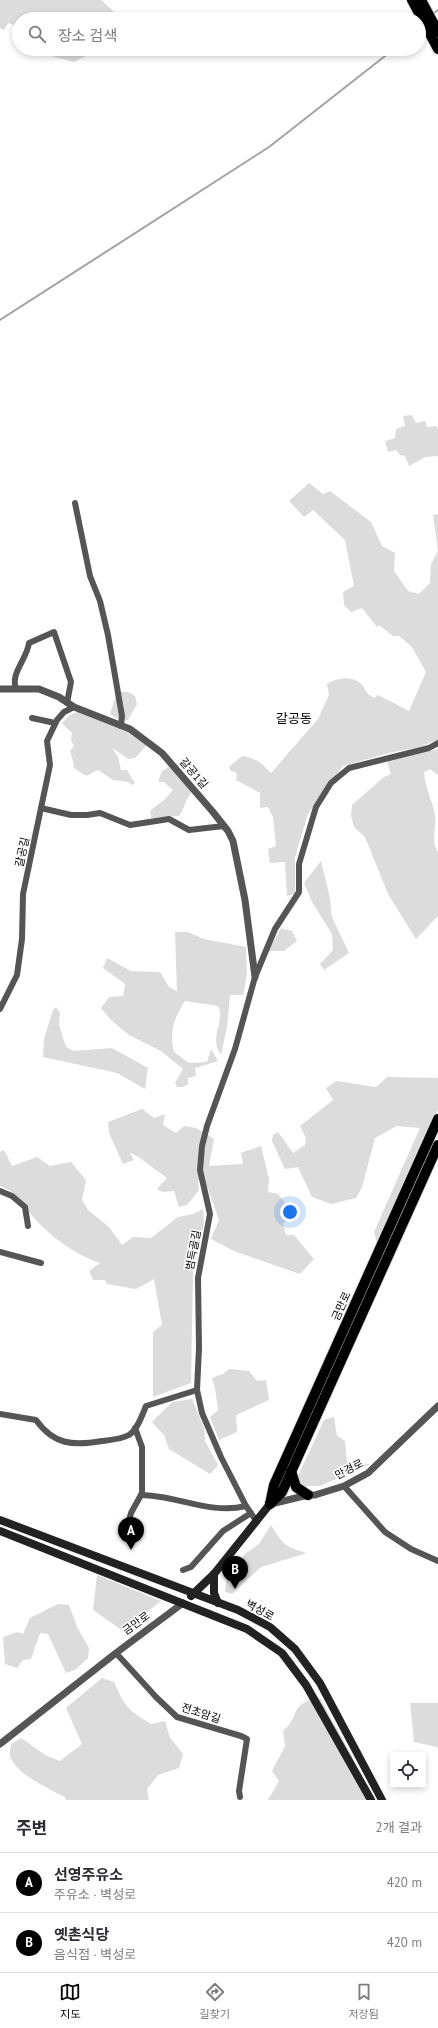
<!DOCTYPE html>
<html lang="ko">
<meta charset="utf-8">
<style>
:root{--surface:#fff;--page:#f7f7f7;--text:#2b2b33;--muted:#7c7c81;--line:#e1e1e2;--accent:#000}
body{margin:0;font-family:"PT Sans","Noto Sans KR",sans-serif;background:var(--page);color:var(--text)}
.controls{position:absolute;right:12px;bottom:12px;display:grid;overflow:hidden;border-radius:4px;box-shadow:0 2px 6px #0003}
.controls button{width:36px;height:36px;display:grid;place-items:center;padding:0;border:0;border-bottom:1px solid var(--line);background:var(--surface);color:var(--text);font:20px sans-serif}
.you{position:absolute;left:290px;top:1212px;width:14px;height:14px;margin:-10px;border:3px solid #fff;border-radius:50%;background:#1a73e8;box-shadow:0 0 0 6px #1a73e833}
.badge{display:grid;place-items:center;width:26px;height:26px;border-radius:50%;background:var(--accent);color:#fff;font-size:13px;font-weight:700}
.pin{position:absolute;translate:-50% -33px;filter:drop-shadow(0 1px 2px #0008)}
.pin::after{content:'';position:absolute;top:21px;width:14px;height:12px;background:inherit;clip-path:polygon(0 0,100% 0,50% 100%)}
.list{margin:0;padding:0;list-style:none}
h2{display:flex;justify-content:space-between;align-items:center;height:52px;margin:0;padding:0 16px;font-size:17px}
h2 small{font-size:13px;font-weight:400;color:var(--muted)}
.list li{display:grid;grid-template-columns:26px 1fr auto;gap:12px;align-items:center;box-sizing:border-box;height:60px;padding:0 16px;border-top:1px solid var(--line)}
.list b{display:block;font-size:15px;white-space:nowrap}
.list p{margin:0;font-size:13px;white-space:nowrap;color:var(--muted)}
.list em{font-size:13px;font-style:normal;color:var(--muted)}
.icon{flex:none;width:22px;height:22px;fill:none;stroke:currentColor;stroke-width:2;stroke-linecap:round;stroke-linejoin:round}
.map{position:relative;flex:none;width:438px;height:1800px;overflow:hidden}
.search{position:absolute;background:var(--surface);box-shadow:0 2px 6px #0003;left:12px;right:12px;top:12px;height:44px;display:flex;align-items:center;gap:10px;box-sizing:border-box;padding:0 14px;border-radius:22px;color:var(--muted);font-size:15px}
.sheet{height:172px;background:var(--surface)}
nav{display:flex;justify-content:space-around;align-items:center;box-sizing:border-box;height:56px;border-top:1px solid var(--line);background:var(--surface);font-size:11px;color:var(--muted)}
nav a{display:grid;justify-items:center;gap:2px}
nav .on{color:var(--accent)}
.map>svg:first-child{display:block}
.green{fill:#dcdcdc}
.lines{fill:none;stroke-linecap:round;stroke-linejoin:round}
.stream{stroke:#a3a3a3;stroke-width:2}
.trunk-casing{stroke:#dbdbdb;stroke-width:12}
.minor{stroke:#555;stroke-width:6}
.tertiary{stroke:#555;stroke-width:7}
.secondary{stroke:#222;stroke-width:8}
.trunk{stroke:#000;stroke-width:10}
.labels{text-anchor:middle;stroke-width:3;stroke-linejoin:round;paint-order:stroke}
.street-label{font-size:11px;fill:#000;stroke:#fff}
.quarter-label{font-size:13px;fill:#000;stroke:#fff}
</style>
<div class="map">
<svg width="438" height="1800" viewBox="0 0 438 1800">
<rect width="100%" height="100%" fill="#fff"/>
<!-- green -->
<g class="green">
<path d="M0,0H101L122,19H19V27L8,23L4,30L0,28Z"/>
<path d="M24,49H100L74,62Z"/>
<path d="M412,415L416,423L425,421L427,427L436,426L438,429V456L425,457L409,466L405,456L400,455L396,450L388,452L385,441L395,438L396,429L405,426L403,416Z"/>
<path d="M309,483L323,494L330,491L371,522L382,546L395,553L394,571L408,591L419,594L430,583L431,564L438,551L433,515L438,514V740L419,747L389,753L343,766L308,814L295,857V894L287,896L285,862L270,863L268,849L276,846L273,817L268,807L260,808V793L236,780L237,773L230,770L229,767L242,756C258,759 260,762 271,773L318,719L329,695L327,684C336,678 352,675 361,684C367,690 364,692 374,698L378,695L409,711L426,672L412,647L399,636H393L379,625L377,627L362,608L351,612L344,605L343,592L354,586L345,540L313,510L304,517L289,501Z"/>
<path d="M120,692H128L135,696L137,704L128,720L121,721L110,714L116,695Z"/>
<path d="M77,712L129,732L148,744L135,758L129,759L112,748L118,757L121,770H127L135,783L132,785L128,782L113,780L98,770L86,776L73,767L74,764L70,751L74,746L71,740L72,733L62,723L70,715Z"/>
<path d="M438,749V775L430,769L424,772C425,787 432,800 435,815C437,827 430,841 438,852V916L416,939L388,894L365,837L354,827L351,816L352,805L384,777L391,774L387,761Z"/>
<path d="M171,766L189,785L191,793C185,800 185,808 179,816L151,818L150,811L165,799L173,790L164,782H158L162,771Z"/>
<path d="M321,861L330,898L332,917L349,953L324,970L320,964L333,950L332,934L312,902L304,883Z"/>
<path d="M281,928L292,931L297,941L284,951H268Z"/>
<path d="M175,932H188L204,939L246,947L247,975L243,995H230L227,1027L221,1055C208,1037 226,1022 218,1006L185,1001C174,1018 169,1032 174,1052L189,1063L207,1062L211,1049L218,1061L195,1068L196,1076L188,1078V1084L183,1087H177L175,1083L183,1069L161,1051L129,1035L112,1021L101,1008L109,997L123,996L125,984L103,968L107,958L131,971L160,972L169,987L177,991Z"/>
<path d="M56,1007L60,1013L59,1025L66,1047L74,1051L112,1048L148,1068L145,1089L117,1073L43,1057L44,1039L53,1010Z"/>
<path d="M387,1077L437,1078L438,1077V1109L377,1243L374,1232L420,1128L397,1126L375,1138L362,1187L356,1198L331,1204L312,1197L298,1167L285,1169L272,1141L273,1135L278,1132L293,1153L305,1145L306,1138L300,1126L333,1100L326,1088L337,1081L376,1087Z"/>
<path d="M142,1109L154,1118L165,1114L163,1125L176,1133L184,1126L196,1128L214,1139L209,1166L243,1164L241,1153L261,1146L269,1179L268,1192L278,1194L289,1208L291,1219L283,1223L286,1235H294L314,1259L300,1274L234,1251L211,1239L219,1220L204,1178L198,1180L199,1190L187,1205L179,1207L174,1191L163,1192L157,1189L167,1178L137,1156L130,1153L134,1160L123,1164L109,1133L108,1122Z"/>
<path d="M4,1150L12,1166L37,1157L50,1166L71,1162L86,1180L82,1200L88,1210L109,1227L122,1245L133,1237L151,1238L178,1217L193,1214L203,1209L204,1224L193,1270L191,1383L153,1397V1332L162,1325L154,1279L136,1289L107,1284L105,1280H93L89,1271L100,1263C78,1256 54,1239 38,1222C22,1206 22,1195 0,1186V1152Z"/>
<path d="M229,1369L249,1371L257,1381L266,1380L269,1400L236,1415L237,1432L219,1440L210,1417L218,1410L215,1388L212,1378L223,1374Z"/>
<path d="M192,1399L204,1428L205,1441L218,1465L210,1474L169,1449L164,1435L152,1422L172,1402Z"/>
<path d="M334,1417L337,1436L345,1441L347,1463L371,1464L320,1486H302L297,1478L324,1420Z"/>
<path d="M271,1525C283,1544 284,1547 307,1553L261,1567L232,1594L225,1592L226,1582L245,1554L259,1544Z"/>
<path d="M97,1575L161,1601L123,1631L93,1610Z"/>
<path d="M58,1604L69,1605L77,1627L89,1648L88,1658L75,1670L66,1673L48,1634L40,1633L31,1659L23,1660L17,1668L5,1664L3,1637L17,1632L23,1634L30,1618Z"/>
<path d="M102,1678L114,1682C125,1707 128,1710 151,1724L165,1721L170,1738L183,1754L179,1768L158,1775L147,1789L149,1800H66L65,1797C49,1789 16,1774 10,1756C9,1752 11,1747 11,1744L21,1738L45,1755L60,1761L82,1744L66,1708Z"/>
<path d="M320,1698L376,1800H268L279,1781L272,1771L285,1746L283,1731C302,1715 287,1704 320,1698Z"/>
<path d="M410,1703H438V1750L437,1747L414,1742Z"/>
</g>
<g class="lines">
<!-- stream -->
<g class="stream">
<path d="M433,14L438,10"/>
<path d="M0,320L269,147L394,49"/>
</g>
<defs>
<g id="trunk">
<path d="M412,0L438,49"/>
<path d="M421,0L438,32"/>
<path d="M291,1471L296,1487L308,1495"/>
<path d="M270,1504L274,1485L438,1119"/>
<path d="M270,1504L282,1492L438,1145"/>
</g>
</defs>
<!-- trunk casing -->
<use href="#trunk" class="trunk-casing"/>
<!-- minor -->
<g class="minor">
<path d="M75,503L90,576L100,601L108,635L122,716L121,726"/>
<path d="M16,688C10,674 27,659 29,643L54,632L71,682L67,703"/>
<path d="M32,718L55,723"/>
<path d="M41,808L71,815H87L100,813L130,825L169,819L189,830L224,826"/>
<path d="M0,1009L17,975L22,939L23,894L50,765L47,741L57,720L64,712L74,707"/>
<path d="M0,1191L12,1196L25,1207L28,1226"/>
<path d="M0,1252L41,1263"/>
<path d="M0,1414L36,1420C54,1445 73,1446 102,1441C110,1440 122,1439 129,1435C138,1429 142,1415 146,1406L197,1390"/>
<path d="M344,1486L385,1532L411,1549L438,1561"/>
<path d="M141,1495C176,1495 210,1515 246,1506"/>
<path d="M257,1522L246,1506L221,1457L202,1413L197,1390L199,1348L198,1278L210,1214L200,1170L202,1146L207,1126L235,1049L255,977L275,929L299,892V864L316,807L331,783L349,768L429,748L438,743"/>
<path d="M129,1530L128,1524L131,1513L142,1493V1447L135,1428"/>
<path d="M183,1570L191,1567L223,1531L251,1513"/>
<path d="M116,1653L156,1697L177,1717L241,1736L247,1739L239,1791L240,1797"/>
</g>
<!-- tertiary -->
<g class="tertiary">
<path d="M0,689H39L59,697L74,707L130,729L162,753L213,812L228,831L233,841L245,900L255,977"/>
<path d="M271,1504L308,1495H315L344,1486L368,1473L438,1406"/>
<path d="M0,1744L116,1653L183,1603"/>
</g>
<!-- secondary -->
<g class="secondary">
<path d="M0,1520L238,1610L270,1627L295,1649L320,1683L382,1800"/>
<path d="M0,1531L247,1629L282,1653L306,1685L371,1800"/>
<path d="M214,1574V1593L218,1603"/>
<path d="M191,1596L214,1574L270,1504"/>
</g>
<!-- trunk -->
<use href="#trunk" class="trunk"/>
</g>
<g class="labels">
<!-- street labels -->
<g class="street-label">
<text transform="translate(194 773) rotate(49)" y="4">갈공1길</text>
<text transform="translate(22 852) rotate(-78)" y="4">갈공길</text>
<text transform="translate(193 1250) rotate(-79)" y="4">범득골길</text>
<text transform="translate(341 1306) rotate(-66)" y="4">금만로</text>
<text transform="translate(349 1469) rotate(-27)" y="4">만경로</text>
<text transform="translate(260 1610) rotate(29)" y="4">벽성로</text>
<text transform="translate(136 1623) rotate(-36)" y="4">금만로</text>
<text transform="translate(201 1713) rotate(18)" y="4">전초암길</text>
</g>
<!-- quarter labels -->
<g class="quarter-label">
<text x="294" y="723">갈공동</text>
</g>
</g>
</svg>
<div class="controls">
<button><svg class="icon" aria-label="locate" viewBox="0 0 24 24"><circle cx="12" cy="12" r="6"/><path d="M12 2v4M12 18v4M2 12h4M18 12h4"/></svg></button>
</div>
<div class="you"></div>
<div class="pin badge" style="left:131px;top:1550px">A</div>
<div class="pin badge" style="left:235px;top:1589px">B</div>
<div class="search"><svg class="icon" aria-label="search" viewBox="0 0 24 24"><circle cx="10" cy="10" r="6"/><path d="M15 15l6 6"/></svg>장소 검색</div>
</div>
<section class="sheet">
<h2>주변<small>2개 결과</small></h2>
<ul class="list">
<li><span class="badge">A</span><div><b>선영주유소</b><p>주유소 · 벽성로</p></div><em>420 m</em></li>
<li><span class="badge">B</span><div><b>옛촌식당</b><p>음식점 · 벽성로</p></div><em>420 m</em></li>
</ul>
</section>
<nav>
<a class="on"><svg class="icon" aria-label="map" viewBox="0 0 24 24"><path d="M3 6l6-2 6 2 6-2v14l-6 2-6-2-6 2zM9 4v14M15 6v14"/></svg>지도</a>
<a><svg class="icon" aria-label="directions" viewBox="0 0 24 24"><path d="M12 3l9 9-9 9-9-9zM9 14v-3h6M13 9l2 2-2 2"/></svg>길찾기</a>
<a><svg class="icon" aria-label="saved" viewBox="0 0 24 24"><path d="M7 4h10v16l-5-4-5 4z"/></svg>저장됨</a>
</nav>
